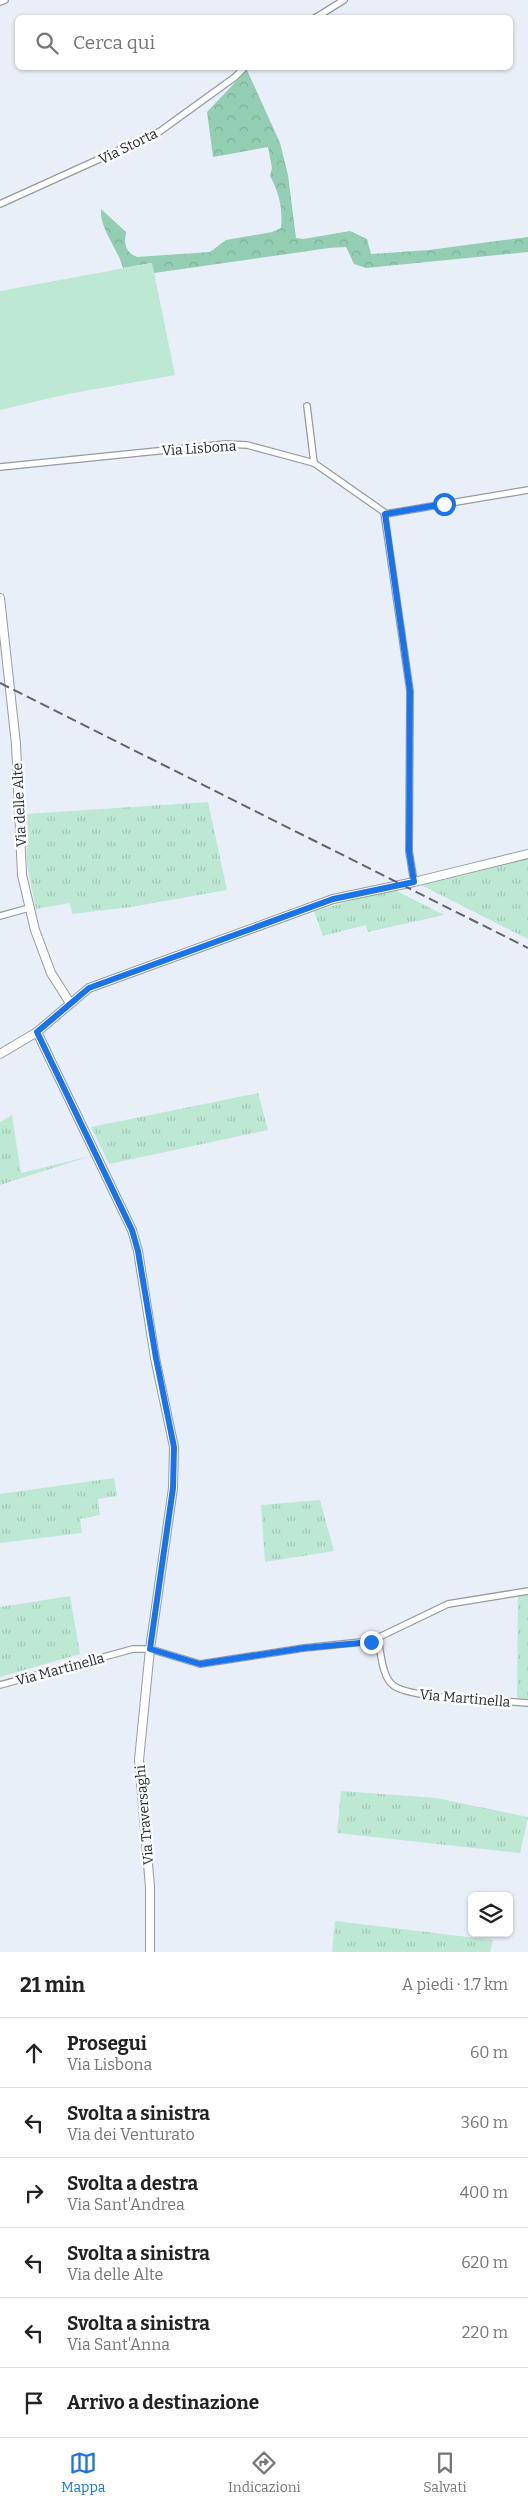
<!DOCTYPE html>
<html lang="it">
<meta charset="utf-8">
<style>
:root{--surface:#fff;--page:#f6f6f6;--text:#222;--muted:#767676;--line:#e0e0e0;--accent:#1a73e8}
body{margin:0;font-family:Bitter,serif;background:var(--page);color:var(--text)}
.controls{position:absolute;right:15px;bottom:15px;display:grid;overflow:hidden;border-radius:8px;box-shadow:0 1px 4px #0004}
.controls button{width:45px;height:45px;display:grid;place-items:center;padding:0;border:0;border-bottom:1px solid var(--line);background:var(--surface);color:var(--text);font:25px sans-serif}
.stop{position:absolute;width:15px;height:15px;margin:-11px;border:4px solid #1a73e8;border-radius:50%;background:#fff}
.stop.end{background:#1a73e8;border-color:#fff;box-shadow:0 1px 5px #0008}
.list{margin:0;padding:0;list-style:none}
h2{display:flex;justify-content:space-between;align-items:center;height:65px;margin:0;padding:0 20px;font-size:21px}
h2 small{font-size:16px;font-weight:400;color:var(--muted)}
.list li{display:grid;grid-template-columns:32px 1fr auto;gap:15px;align-items:center;box-sizing:border-box;height:70px;padding:0 20px;border-top:1px solid var(--line)}
.list b{display:block;font-size:19px;white-space:nowrap}
.list p{margin:0;font-size:16px;white-space:nowrap;color:var(--muted)}
.list em{font-size:16px;font-style:normal;color:var(--muted)}
.icon{flex:none;width:28px;height:28px;fill:none;stroke:currentColor;stroke-width:2;stroke-linecap:round;stroke-linejoin:round}
.map{position:relative;flex:none;width:528px;height:1952px;overflow:hidden}
.search{position:absolute;background:var(--surface);box-shadow:0 1px 4px #0004;left:15px;right:15px;top:15px;height:55px;display:flex;align-items:center;gap:12px;box-sizing:border-box;padding:0 18px;border-radius:8px;color:var(--muted);font-size:19px}
.sheet{height:485px;background:var(--surface)}
nav{display:flex;justify-content:space-around;align-items:center;box-sizing:border-box;height:70px;border-top:1px solid var(--line);background:var(--surface);font-size:14px;color:var(--muted)}
nav a{display:grid;justify-items:center;gap:2px}
nav .on{color:var(--accent)}
.map>svg:first-child{display:block}
.grass{fill:url(#grass-tufts)}
.forest{fill:url(#forest-crowns)}
.garden{fill:#bde8d3}
.lines{fill:none;stroke-linecap:round;stroke-linejoin:round}
.minor-casing{stroke:#959ba3;stroke-width:8}
.tertiary-casing{stroke:#959ba3;stroke-width:10}
.minor{stroke:#fff;stroke-width:5.5}
.tertiary{stroke:#fff;stroke-width:8}
.rail{stroke:#61646a;stroke-width:2;stroke-dasharray:10 5;stroke-linecap:butt}
.route{stroke:#1a73e8;stroke-width:6}
.labels{text-anchor:middle;stroke-width:5;stroke-linejoin:round;paint-order:stroke}
.street-label{font-size:14px;fill:#282a2e;stroke:#fbfcfe}
</style>
<div class="map">
<svg width="528" height="1952" viewBox="0 0 528 1952">
<defs>
<pattern id="grass-tufts" width="24" height="20" patternUnits="userSpaceOnUse" patternTransform="scale(1.25)"><rect width="24" height="20" fill="#bde8d3"/><path d="M3 7l-1-3M5 7V3M7 7l1-3M15 17l-1-3M17 17v-4M19 17l1-3" fill="none" stroke="#a2c7b5"/></pattern>
<pattern id="forest-crowns" width="20" height="18" patternUnits="userSpaceOnUse" patternTransform="scale(1.25)"><rect width="20" height="18" fill="#93cdb2"/><path d="M2 6a3 3 0 1 1 6 0M12 15a3 3 0 1 1 6 0" fill="none" stroke="#7fb099"/></pattern>
</defs>
<rect width="100%" height="100%" fill="#e9eff8"/>
<!-- grass -->
<g class="grass">
<path d="M208,802L227,890L131,907L72,914L70,903L36,909L27,865L26,814Z"/>
<path d="M528,856V939L419,884Z"/>
<path d="M393,889L444,915L368,932L366,925L323,936L314,911Z"/>
<path d="M258,1093L268,1130L109,1164L91,1127Z"/>
<path d="M12,1115L21,1173L91,1156L0,1185V1122Z"/>
<path d="M114,1478L117,1496L98,1499L100,1515L80,1519L82,1533L0,1543V1494Z"/>
<path d="M320,1500L334,1551L265,1562L261,1505Z"/>
<path d="M528,1587V1699L517,1698L518,1589Z"/>
<path d="M70,1596L80,1654L0,1677V1607Z"/>
<path d="M341,1791L436,1798L528,1817L520,1853L337,1833Z"/>
<path d="M335,1921L493,1940L490,1952H332Z"/>
</g>
<!-- forest -->
<path class="forest" d="M247,70L280,143L288,175L296,238L303,239L350,231L367,239L371,254L429,250L528,237V252L366,268L354,264L346,247L329,248L154,273L151,263L123,268C119,251 99,228 101,209L126,232C124,244 125,252 137,257L210,252L226,240L272,232L281,228C283,209 279,192 270,176L272,168L268,147L213,157L207,112Z"/>
<!-- garden -->
<path class="garden" d="M152,263L175,375L68,394L0,410V291Z"/>
<g class="lines">
<defs>
<g id="minor">
<path d="M0,2L5,0"/>
<path d="M315,18L344,0"/>
<path d="M0,204L159,132L235,77L244,68"/>
<path d="M307,406L314,463"/>
<path d="M0,467L226,444L247,445L314,463L384,512L410,691L409,851L414,882"/>
<path d="M385,514L528,490"/>
<path d="M0,916L29,908"/>
<path d="M378,1639C381,1653 382,1678 394,1686C413,1699 501,1701 528,1703"/>
<path d="M0,1685L133,1649H150L200,1664L304,1648L371,1641L448,1604L528,1591"/>
</g>
<g id="tertiary">
<path d="M0,598L16,744L22,875L35,930L51,973L70,1003"/>
<path d="M37,1032L132,1230L138,1251L155,1358L174,1447L173,1488L150,1649L139,1760L150,1887V1952"/>
<path d="M0,1054L37,1032L89,988L333,899L414,882L528,854"/>
</g>
</defs>
<!-- minor casing -->
<use href="#minor" class="minor-casing"/>
<!-- tertiary casing -->
<use href="#tertiary" class="tertiary-casing"/>
<!-- minor -->
<use href="#minor" class="minor"/>
<!-- tertiary -->
<use href="#tertiary" class="tertiary"/>
<!-- rail -->
<path class="rail" d="M0,683L528,948"/>
</g>
<g class="lines">
<!-- route -->
<path class="route" d="M371,1642L304,1648L200,1664L150,1649L173,1488L174,1447L156,1358L138,1251L132,1230L37,1032L89,988L333,899L414,882L409,851L410,691L385,514L444,504"/>
</g>
<g class="labels">
<!-- street labels -->
<g class="street-label">
<text transform="translate(128 146) rotate(-26)" y="5">Via Storta</text>
<text transform="translate(199 448) rotate(-4)" y="5">Via Lisbona</text>
<text transform="translate(19 805) rotate(-93)" y="5">Via delle Alte</text>
<text transform="translate(60 1669) rotate(-15)" y="5">Via Martinella</text>
<text transform="translate(465 1698) rotate(5)" y="5">Via Martinella</text>
<text transform="translate(144 1815) rotate(-95)" y="5">Via Traversaghi</text>
</g>
</g>
</svg>
<div class="controls">
<button><svg class="icon" aria-label="layers" viewBox="0 0 24 24"><path d="M12 4l9 5-9 5-9-5zM3 14l9 5 9-5"/></svg></button>
</div>
<div class="stop" style="left:444px;top:504px"></div>
<div class="stop end" style="left:371px;top:1642px"></div>
<div class="search"><svg class="icon" aria-label="search" viewBox="0 0 24 24"><circle cx="10" cy="10" r="6"/><path d="M15 15l6 6"/></svg>Cerca qui</div>
</div>
<section class="sheet">
<h2>21 min<small>A piedi · 1.7 km</small></h2>
<ul class="list">
<li><svg class="icon" aria-label="ahead" viewBox="0 0 24 24"><path d="M12 20V5M6 11l6-6 6 6"/></svg><div><b>Prosegui</b><p>Via Lisbona</p></div><em>60 m</em></li>
<li><svg class="icon" aria-label="left" viewBox="0 0 24 24"><path d="M17 20v-9H6M10 6l-5 5 5 5"/></svg><div><b>Svolta a sinistra</b><p>Via dei Venturato</p></div><em>360 m</em></li>
<li><svg class="icon" aria-label="right" viewBox="0 0 24 24"><path d="M7 20v-9h11M14 6l5 5-5 5"/></svg><div><b>Svolta a destra</b><p>Via Sant'Andrea</p></div><em>400 m</em></li>
<li><svg class="icon" aria-label="left" viewBox="0 0 24 24"><path d="M17 20v-9H6M10 6l-5 5 5 5"/></svg><div><b>Svolta a sinistra</b><p>Via delle Alte</p></div><em>620 m</em></li>
<li><svg class="icon" aria-label="left" viewBox="0 0 24 24"><path d="M17 20v-9H6M10 6l-5 5 5 5"/></svg><div><b>Svolta a sinistra</b><p>Via Sant'Anna</p></div><em>220 m</em></li>
<li><svg class="icon" aria-label="arrive" viewBox="0 0 24 24"><path d="M6 21V4h12l-3 4 3 4H6"/></svg><div><b>Arrivo a destinazione</b></div></li>
</ul>
</section>
<nav>
<a class="on"><svg class="icon" aria-label="map" viewBox="0 0 24 24"><path d="M3 6l6-2 6 2 6-2v14l-6 2-6-2-6 2zM9 4v14M15 6v14"/></svg>Mappa</a>
<a><svg class="icon" aria-label="directions" viewBox="0 0 24 24"><path d="M12 3l9 9-9 9-9-9zM9 14v-3h6M13 9l2 2-2 2"/></svg>Indicazioni</a>
<a><svg class="icon" aria-label="saved" viewBox="0 0 24 24"><path d="M7 4h10v16l-5-4-5 4z"/></svg>Salvati</a>
</nav>
